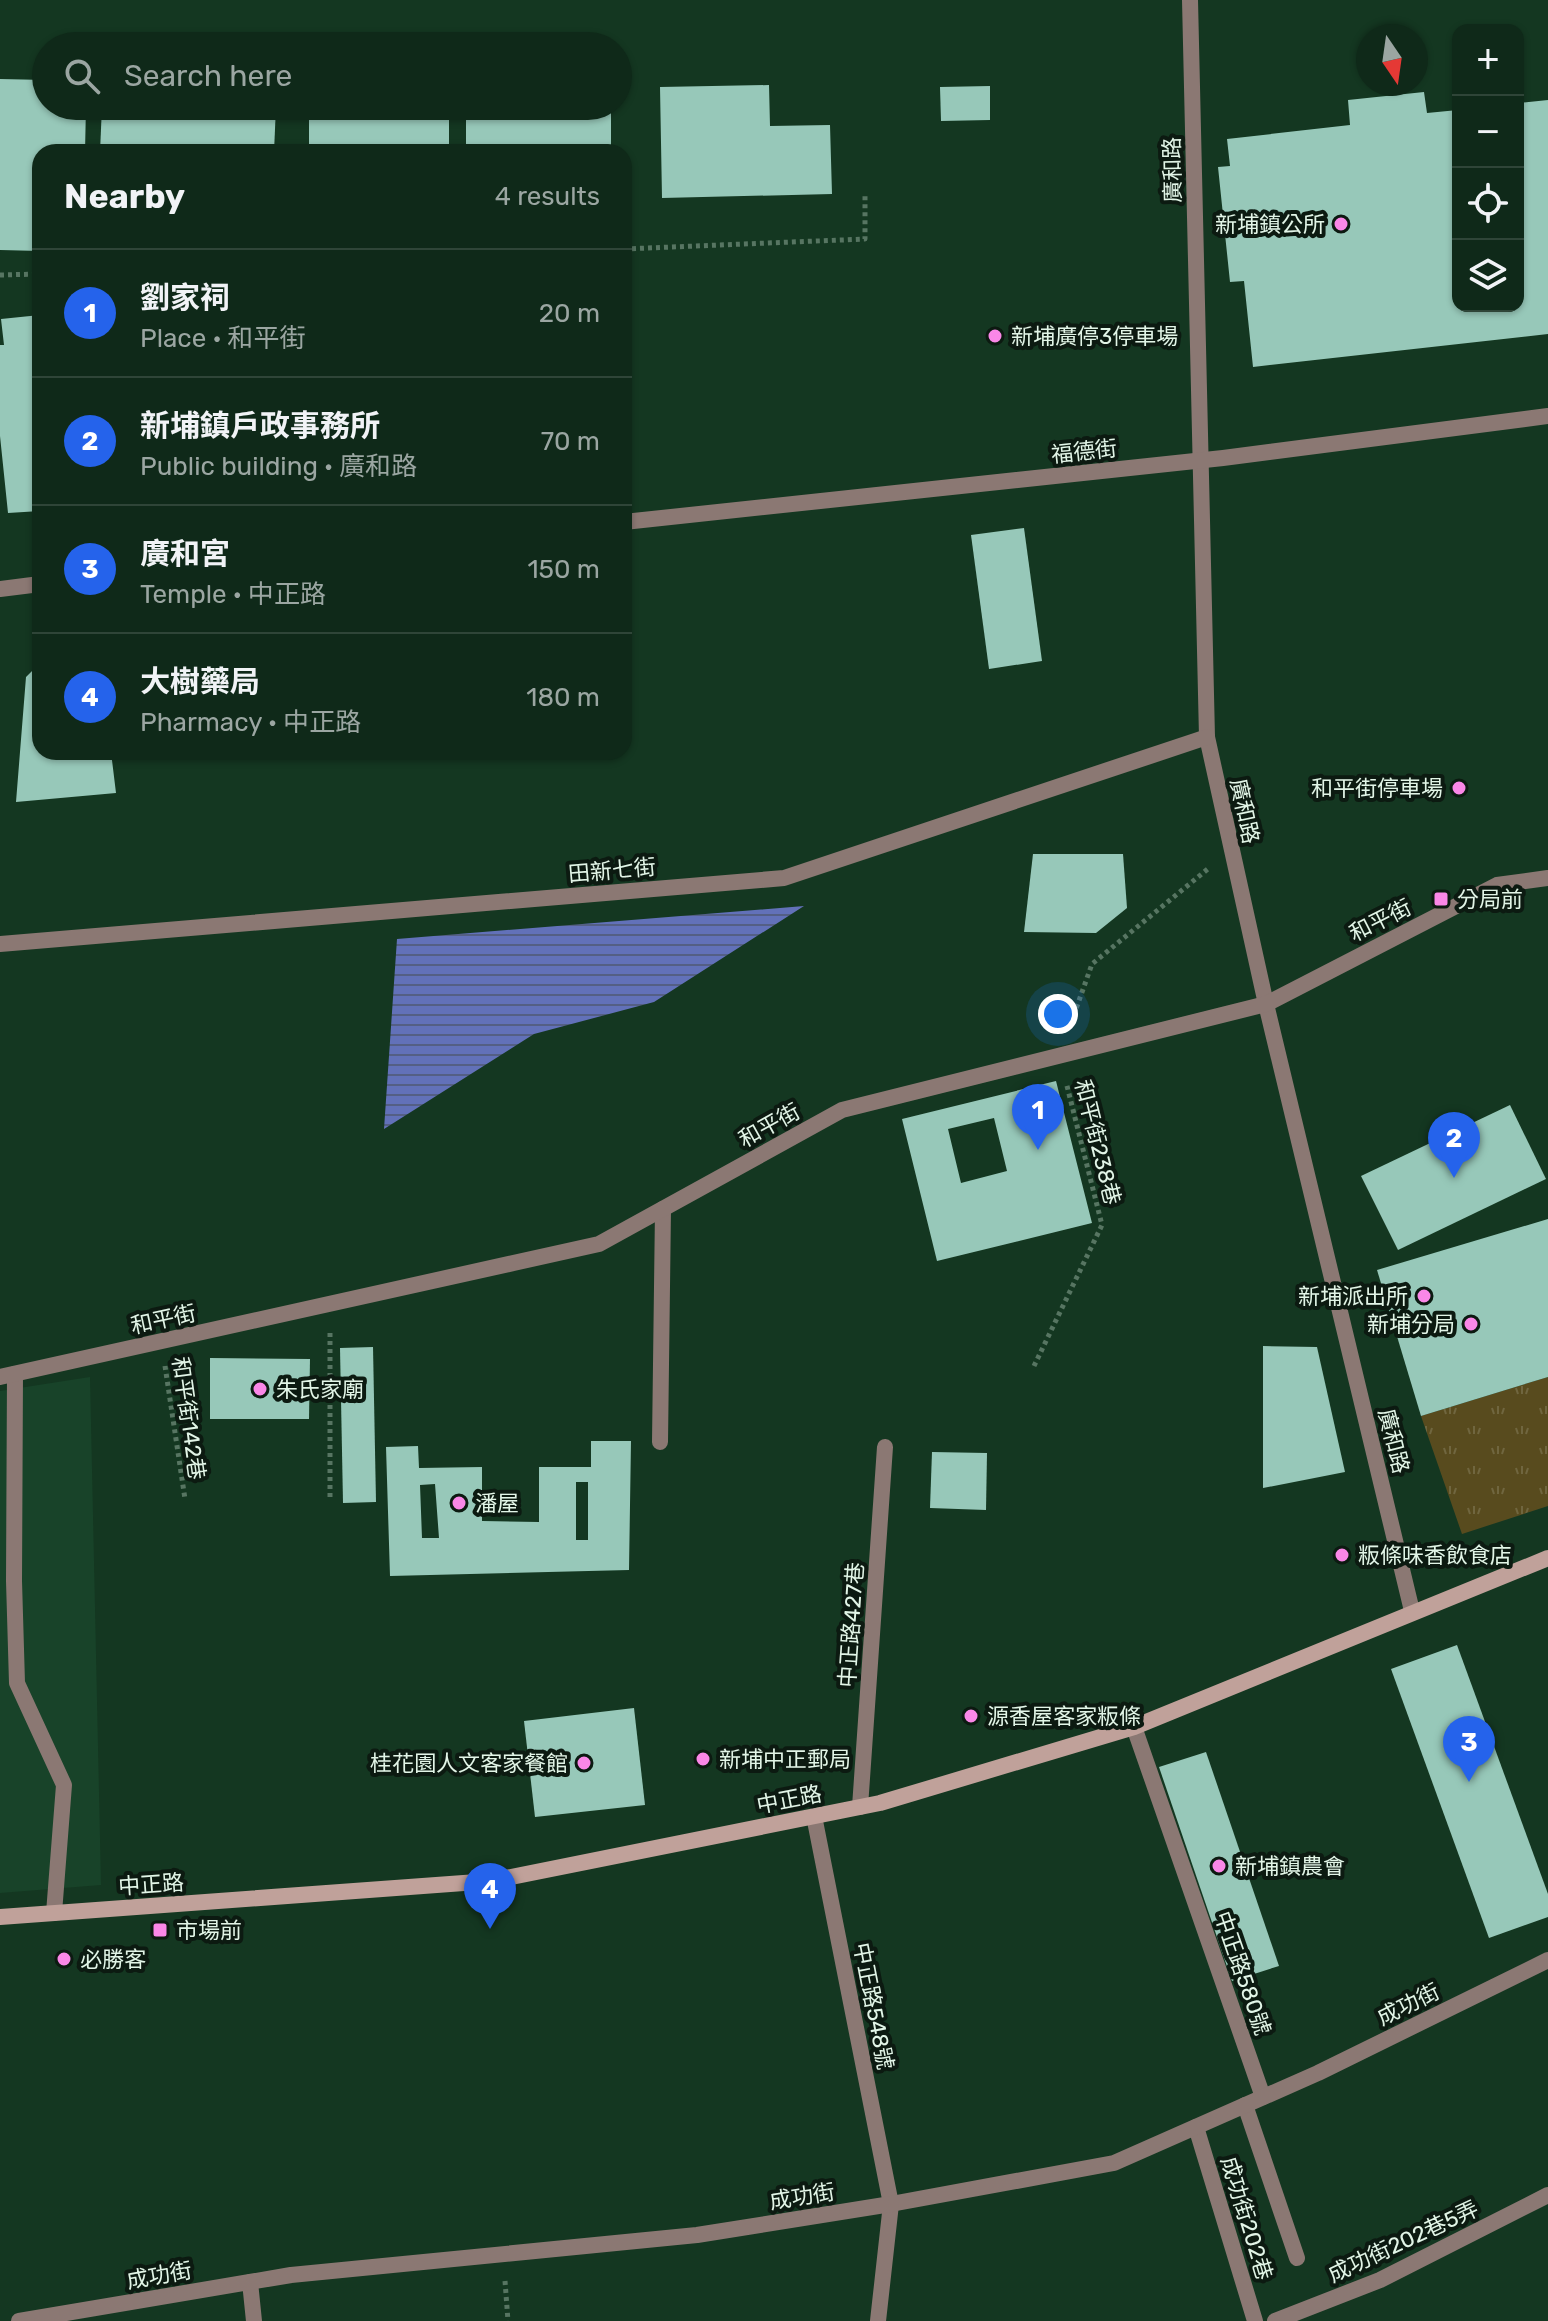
<!DOCTYPE html>
<meta charset="utf-8">
<style>
:root{--surface:#0f2919;--page:#1d3526;--text:#f1f3f6;--muted:#9ba6a2;--line:#2f4538;--accent:#2563eb}
body{margin:0;font-family:Rubik,"Noto Sans TC",sans-serif;background:var(--page);color:var(--text)}
.controls{position:absolute;right:24px;top:24px;display:grid;overflow:hidden;border-radius:16px;box-shadow:0 2px 6px #0004}
.controls button{width:72px;height:72px;display:grid;place-items:center;padding:0;border:0;border-bottom:2px solid var(--line);background:var(--surface);color:var(--text);font:40px sans-serif}
.compass{position:absolute;left:1356px;top:24px;width:72px;height:72px;border-radius:50%;background:var(--surface);box-shadow:0 2px 6px #0004;rotate:167deg}
.you{position:absolute;left:1058px;top:1014px;width:28px;height:28px;margin:-20px;border:6px solid #fff;border-radius:50%;background:#1a73e8;box-shadow:0 0 0 12px #1a73e833}
.badge{display:grid;place-items:center;width:52px;height:52px;border-radius:50%;background:var(--accent);color:#fff;font-size:26px;font-weight:700}
.pin{position:absolute;translate:-50% -66px;filter:drop-shadow(0 2px 4px #0008)}
.pin::after{content:'';position:absolute;top:42px;width:28px;height:24px;background:inherit;clip-path:polygon(0 0,100% 0,50% 100%)}
.list{margin:0;padding:0;list-style:none}
h2{display:flex;justify-content:space-between;align-items:center;height:104px;margin:0;padding:0 32px;font-size:34px}
h2 small{font-size:26px;font-weight:400;color:var(--muted)}
.list li{display:grid;grid-template-columns:52px 1fr auto;gap:24px;align-items:center;box-sizing:border-box;height:128px;padding:0 32px;border-top:2px solid var(--line)}
.list b{display:block;font-size:30px;white-space:nowrap}
.list p{margin:0;font-size:26px;white-space:nowrap;color:var(--muted)}
.list em{font-size:26px;font-style:normal;color:var(--muted)}
.icon{flex:none;width:44px;height:44px;fill:none;stroke:currentColor;stroke-width:2;stroke-linecap:round;stroke-linejoin:round}
.map{position:relative;flex:none;width:1548px;height:2321px;overflow:hidden}
.search{position:absolute;background:var(--surface);box-shadow:0 2px 6px #0004;left:32px;top:32px;width:600px;height:88px;display:flex;align-items:center;gap:20px;box-sizing:border-box;padding:0 28px;border-radius:44px;color:var(--muted);font-size:30px}
.panel{position:absolute;background:var(--surface);box-shadow:0 2px 6px #0004;left:32px;top:144px;width:600px;height:616px;border-radius:24px}
.map>svg:first-child{display:block}
.built{fill:#184329}
.grass{fill:url(#grass-tufts)}
.water{fill:url(#water-rules)}
.building{fill:#97c8b9;fill-rule:evenodd}
.lines{fill:none;stroke-linecap:round;stroke-linejoin:round}
.path{stroke:#577562;stroke-width:5;stroke-dasharray:4 4;stroke-linecap:butt}
.lane{stroke:#8b7873;stroke-width:16}
.street{stroke:#8b7873;stroke-width:16}
.secondary{stroke:#c0a19a;stroke-width:16}
.poi-dot{fill:#fa87e7;stroke:#0c1a11;stroke-width:3}
.labels{text-anchor:middle;stroke-width:8;stroke-linejoin:round;paint-order:stroke}
.street-label{font-size:22px;fill:#e2f5e7;stroke:#0c1a11}
.poi-label{font-size:22px;fill:#e2f5e7;stroke:#0c1a11;text-anchor:start}
</style>
<div class="map">
<svg width="1548" height="2321" viewBox="0 0 1548 2321">
<defs>
<pattern id="grass-tufts" width="24" height="20" patternUnits="userSpaceOnUse" patternTransform="scale(2)"><rect width="24" height="20" fill="#584b1e"/><path d="M3 7l-1-3M5 7V3M7 7l1-3M15 17l-1-3M17 17v-4M19 17l1-3" fill="none" stroke="#70663f"/></pattern>
<pattern id="water-rules" width="6" height="5" patternUnits="userSpaceOnUse" patternTransform="scale(2)"><rect width="6" height="5" fill="#6271b9"/><path d="M0 2.5h6" fill="none" stroke="#545f85"/></pattern>
</defs>
<rect width="100%" height="100%" fill="#143721"/>
<!-- built -->
<path class="built" d="M90,1377L101,1885L0,1893V1391Z"/>
<!-- grass -->
<path class="grass" d="M1548,1377V1506L1462,1534L1421,1416Z"/>
<!-- water -->
<path class="water" d="M804,906L654,1002L534,1034L384,1129L397,939Z"/>
<!-- building -->
<g class="building">
<path d="M0,79L46,80V106H86L85,152H40V251L0,250Z"/>
<path d="M769,85L770,126L830,125L832,194L662,198L660,87Z"/>
<path d="M990,86V120L941,121L940,87Z"/>
<path d="M1424,92L1427,113L1458,110V306H1518V103L1548,100V334L1253,367L1244,281L1230,282L1218,167L1230,166L1227,139L1350,125L1348,100Z"/>
<path d="M102,106H276L274,152H100Z"/>
<rect x="309" y="106" width="140" height="46"/>
<rect x="466" y="106" width="145" height="46"/>
<path d="M40,315V511L8,513L0,436V345H4L1,319Z"/>
<path d="M1024,528L1042,661L989,669L971,535Z"/>
<path d="M40,663V752H111L116,793L16,802L26,677Z"/>
<path d="M1033,854H1123L1127,908L1096,933L1024,932Z"/>
<path d="M1056,1081L1092,1223L937,1261L902,1119ZM994,1118L1007,1171L961,1183L948,1129Z"/>
<path d="M1510,1105L1546,1179L1398,1250L1361,1176Z"/>
<path d="M1548,1219V1377L1421,1416L1377,1270Z"/>
<path d="M1263,1346L1317,1347L1345,1472L1263,1488Z"/>
<path d="M373,1347L376,1502L343,1503L340,1348Z"/>
<path d="M210,1358L310,1359L309,1419H210Z"/>
<path d="M591,1441H631L629,1570L390,1576L386,1447L418,1446L419,1468L482,1467V1521L539,1522V1467H591ZM576,1482H588V1540H576ZM435,1484L439,1538H422L420,1485Z"/>
<path d="M932,1452L987,1453L986,1510L930,1508Z"/>
<path d="M1457,1645L1548,1894V1917L1489,1938L1391,1669Z"/>
<path d="M634,1708L645,1805L535,1817L524,1721Z"/>
<path d="M1206,1752L1279,1966L1232,1981L1159,1767Z"/>
</g>
<g class="lines">
<!-- path -->
<g class="path">
<path d="M624,249L865,239V196"/>
<path d="M0,275L40,274"/>
<path d="M1071,1023L1092,964L1209,868"/>
<path d="M330,1333V1499"/>
<path d="M165,1366L185,1499"/>
<path d="M1034,1366L1102,1225L1066,1082"/>
<path d="M505,2281L508,2321"/>
</g>
<!-- lane -->
<g class="lane">
<path d="M15,1374L14,1581L17,1683L64,1785L54,1913"/>
<path d="M660,1442L663,1209"/>
<path d="M1134,1727L1263,2097"/>
<path d="M860,1807L885,1447"/>
<path d="M814,1816L891,2204L878,2321"/>
<path d="M1245,2105L1297,2258"/>
<path d="M1196,2127L1255,2321"/>
<path d="M250,2282L254,2321"/>
<path d="M1275,2321L1380,2280L1548,2195"/>
</g>
<!-- street -->
<g class="street">
<path d="M1190,0L1207,737L1266,1004L1412,1611"/>
<path d="M624,522L1223,458L1548,416"/>
<path d="M0,589L40,584"/>
<path d="M0,944L784,878L1207,737"/>
<path d="M0,1377L599,1244L842,1110L1266,1004L1497,885L1548,878"/>
<path d="M19,2321L291,2275L697,2235L891,2204L1114,2163L1318,2073L1548,1960"/>
</g>
<!-- secondary -->
<path class="secondary" d="M0,1917L491,1881L880,1803L1134,1727L1548,1558"/>
</g>
<!-- markers -->
<g class="poi-dot">
<circle cx="1341" cy="224" r="8"/>
<circle cx="995" cy="336" r="8"/>
<circle cx="1459" cy="788" r="8"/>
<rect x="1433" y="891" width="16" height="16" rx="4"/>
<circle cx="1424" cy="1296" r="8"/>
<circle cx="1471" cy="1324" r="8"/>
<circle cx="260" cy="1389" r="8"/>
<circle cx="459" cy="1503" r="8"/>
<circle cx="1342" cy="1555" r="8"/>
<circle cx="971" cy="1716" r="8"/>
<circle cx="703" cy="1759" r="8"/>
<circle cx="584" cy="1763" r="8"/>
<circle cx="1219" cy="1866" r="8"/>
<rect x="152" y="1922" width="16" height="16" rx="4"/>
<circle cx="64" cy="1959" r="8"/>
</g>
<g class="labels">
<!-- street labels -->
<g class="street-label">
<text transform="translate(1172 170) rotate(-91)" y="8">廣和路</text>
<text transform="translate(1084 451) rotate(-6)" y="8">福德街</text>
<text transform="translate(1245 811) rotate(78)" y="8">廣和路</text>
<text transform="translate(612 870) rotate(-5)" y="8">田新七街</text>
<text transform="translate(1380 920) rotate(-27)" y="8">和平街</text>
<text transform="translate(769 1125) rotate(-29)" y="8">和平街</text>
<text transform="translate(1098 1142) rotate(76)" y="8">和平街238巷</text>
<text transform="translate(163 1319) rotate(-12)" y="8">和平街</text>
<text transform="translate(189 1418) rotate(82)" y="8">和平街142巷</text>
<text transform="translate(1394 1441) rotate(76)" y="8">廣和路</text>
<text transform="translate(851 1625) rotate(-86)" y="8">中正路427巷</text>
<text transform="translate(789 1799) rotate(-11)" y="8">中正路</text>
<text transform="translate(151 1884) rotate(-4)" y="8">中正路</text>
<text transform="translate(1243 1973) rotate(71)" y="8">中正路580號</text>
<text transform="translate(1408 2004) rotate(-26)" y="8">成功街</text>
<text transform="translate(874 2006) rotate(79)" y="8">中正路548號</text>
<text transform="translate(802 2196) rotate(-9)" y="8">成功街</text>
<text transform="translate(1247 2218) rotate(73)" y="8">成功街202巷</text>
<text transform="translate(1403 2241) rotate(-25)" y="8">成功街202巷5弄</text>
<text transform="translate(159 2275) rotate(-10)" y="8">成功街</text>
</g>
<!-- poi labels -->
<g class="poi-label">
<text x="1325" y="232" text-anchor="end">新埔鎮公所</text>
<text x="1011" y="344">新埔廣停3停車場</text>
<text x="1443" y="796" text-anchor="end">和平街停車場</text>
<text x="1457" y="907">分局前</text>
<text x="1408" y="1304" text-anchor="end">新埔派出所</text>
<text x="1455" y="1332" text-anchor="end">新埔分局</text>
<text x="276" y="1397">朱氏家廟</text>
<text x="475" y="1511">潘屋</text>
<text x="1358" y="1563">粄條味香飲食店</text>
<text x="987" y="1724">源香屋客家粄條</text>
<text x="719" y="1767">新埔中正郵局</text>
<text x="568" y="1771" text-anchor="end">桂花園人文客家餐館</text>
<text x="1235" y="1874">新埔鎮農會</text>
<text x="176" y="1938">市場前</text>
<text x="80" y="1967">必勝客</text>
</g>
</g>
</svg>
<div class="controls">
<button>+</button>
<button>−</button>
<button><svg class="icon" aria-label="locate" viewBox="0 0 24 24"><circle cx="12" cy="12" r="6"/><path d="M12 2v4M12 18v4M2 12h4M18 12h4"/></svg></button>
<button><svg class="icon" aria-label="layers" viewBox="0 0 24 24"><path d="M12 4l9 5-9 5-9-5zM3 14l9 5 9-5"/></svg></button>
</div>
<svg class="compass" viewBox="-18 -18 36 36"><path d="M0-13l5 13h-10z" fill="#e53935"/><path d="M0 13l5-13h-10z" fill="#9ba6a2"/></svg>
<div class="you"></div>
<div class="pin badge" style="left:1038px;top:1150px">1</div>
<div class="pin badge" style="left:1454px;top:1178px">2</div>
<div class="pin badge" style="left:1469px;top:1782px">3</div>
<div class="pin badge" style="left:490px;top:1929px">4</div>
<div class="search"><svg class="icon" aria-label="search" viewBox="0 0 24 24"><circle cx="10" cy="10" r="6"/><path d="M15 15l6 6"/></svg>Search here</div>
<section class="panel">
<h2>Nearby<small>4 results</small></h2>
<ul class="list">
<li><span class="badge">1</span><div><b>劉家祠</b><p>Place · 和平街</p></div><em>20 m</em></li>
<li><span class="badge">2</span><div><b>新埔鎮戶政事務所</b><p>Public building · 廣和路</p></div><em>70 m</em></li>
<li><span class="badge">3</span><div><b>廣和宮</b><p>Temple · 中正路</p></div><em>150 m</em></li>
<li><span class="badge">4</span><div><b>大樹藥局</b><p>Pharmacy · 中正路</p></div><em>180 m</em></li>
</ul>
</section>
</div>
